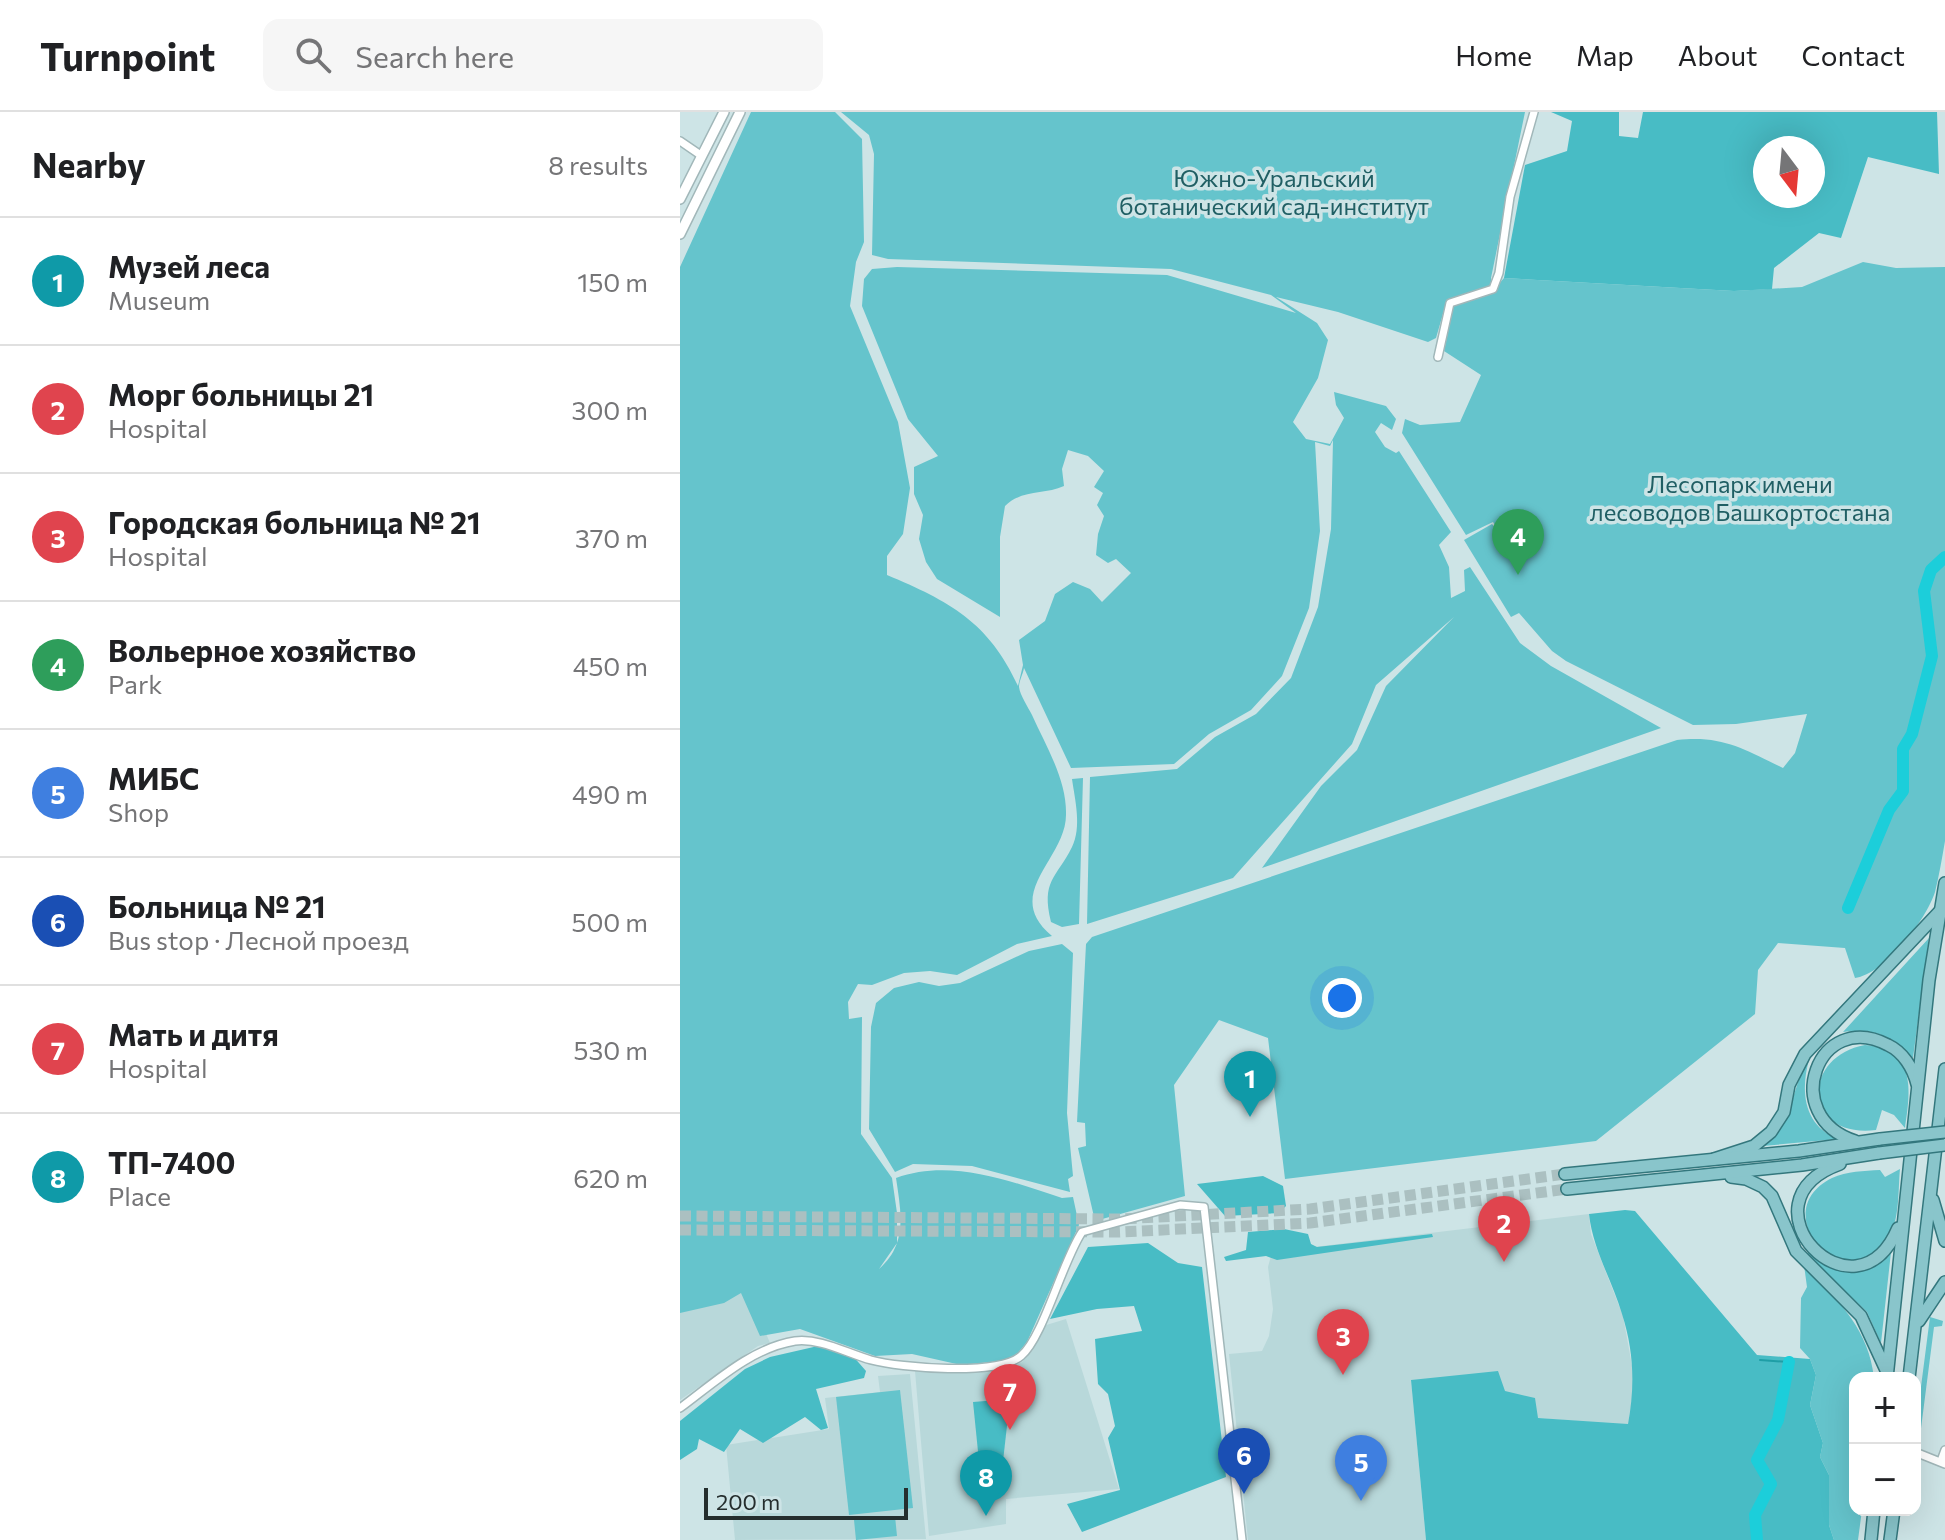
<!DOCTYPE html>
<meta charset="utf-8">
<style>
:root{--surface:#fff;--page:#f6f6f6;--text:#202124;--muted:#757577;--line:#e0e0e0;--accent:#0f766e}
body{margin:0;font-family:Commissioner,sans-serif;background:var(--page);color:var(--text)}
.controls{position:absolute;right:24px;bottom:24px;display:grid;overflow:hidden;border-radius:16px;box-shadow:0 8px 32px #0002}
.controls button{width:72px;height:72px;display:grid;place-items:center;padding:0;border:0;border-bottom:2px solid var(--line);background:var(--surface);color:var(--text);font:40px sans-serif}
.compass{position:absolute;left:1073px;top:24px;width:72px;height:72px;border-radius:50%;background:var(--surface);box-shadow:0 8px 32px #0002;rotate:164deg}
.scale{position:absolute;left:24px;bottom:20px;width:204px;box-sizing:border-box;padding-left:8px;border:4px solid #252e2e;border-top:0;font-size:22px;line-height:28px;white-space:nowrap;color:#252e2e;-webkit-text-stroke:6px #cde4e6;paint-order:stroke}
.you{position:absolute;left:662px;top:886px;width:28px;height:28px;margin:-20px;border:6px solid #fff;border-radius:50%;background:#1a73e8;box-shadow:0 0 0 12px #1a73e833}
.badge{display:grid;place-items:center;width:52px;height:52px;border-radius:50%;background:var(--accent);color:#fff;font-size:26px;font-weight:700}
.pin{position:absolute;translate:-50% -66px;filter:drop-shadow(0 2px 4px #0008)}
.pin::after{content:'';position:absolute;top:42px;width:28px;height:24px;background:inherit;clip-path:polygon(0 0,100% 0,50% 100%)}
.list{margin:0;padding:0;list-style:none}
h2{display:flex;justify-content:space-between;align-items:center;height:104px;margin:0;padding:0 32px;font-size:34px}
h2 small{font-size:26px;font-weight:400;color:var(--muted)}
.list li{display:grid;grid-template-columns:52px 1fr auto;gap:24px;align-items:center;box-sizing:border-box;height:128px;padding:0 32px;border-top:2px solid var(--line)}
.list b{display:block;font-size:30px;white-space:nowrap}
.list p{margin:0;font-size:26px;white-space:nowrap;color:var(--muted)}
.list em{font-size:26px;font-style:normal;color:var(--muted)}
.icon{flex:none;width:44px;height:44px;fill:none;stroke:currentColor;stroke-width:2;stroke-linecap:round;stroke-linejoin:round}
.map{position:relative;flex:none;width:1265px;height:1428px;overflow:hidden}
header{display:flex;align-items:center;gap:48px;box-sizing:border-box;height:112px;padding:0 40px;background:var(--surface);border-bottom:2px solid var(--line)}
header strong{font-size:38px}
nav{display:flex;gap:44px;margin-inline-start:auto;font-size:28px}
.search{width:560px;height:72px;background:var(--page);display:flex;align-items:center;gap:20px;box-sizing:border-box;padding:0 28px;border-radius:16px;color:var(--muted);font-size:30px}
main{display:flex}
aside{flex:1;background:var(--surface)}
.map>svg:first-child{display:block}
.built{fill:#b8d8da}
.green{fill:#65c4cc}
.forest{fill:#48bcc5;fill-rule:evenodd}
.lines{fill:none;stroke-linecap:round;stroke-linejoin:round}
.stream{stroke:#1f9ea6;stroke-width:2}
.river{stroke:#1cceda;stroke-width:12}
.primary-tunnel{stroke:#abc0c1;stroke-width:11;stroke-dasharray:11 5.5;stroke-linecap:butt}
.minor-casing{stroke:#a1b7b9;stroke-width:10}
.secondary-casing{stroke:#a1b7b9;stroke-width:12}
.primary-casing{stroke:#33777d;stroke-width:14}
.minor{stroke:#fff;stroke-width:7}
.secondary{stroke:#fff;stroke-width:9}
.primary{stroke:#89c5cb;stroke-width:11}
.primary-bridge-casing{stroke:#33777d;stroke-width:14;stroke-linecap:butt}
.primary-bridge{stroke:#89c5cb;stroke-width:11}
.labels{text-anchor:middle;stroke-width:7;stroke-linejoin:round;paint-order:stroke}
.park-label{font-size:24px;fill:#205f64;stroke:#cde4e6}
</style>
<header>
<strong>Turnpoint</strong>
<div class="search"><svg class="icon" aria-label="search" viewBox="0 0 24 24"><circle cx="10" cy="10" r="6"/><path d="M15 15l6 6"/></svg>Search here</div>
<nav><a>Home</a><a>Map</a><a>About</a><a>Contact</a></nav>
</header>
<main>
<aside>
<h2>Nearby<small>8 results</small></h2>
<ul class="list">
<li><span class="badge" style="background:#0f9aa8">1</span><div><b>Музей леса</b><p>Museum</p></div><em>150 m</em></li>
<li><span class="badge" style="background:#e0444e">2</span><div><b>Морг больницы 21</b><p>Hospital</p></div><em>300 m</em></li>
<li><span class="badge" style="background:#e0444e">3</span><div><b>Городская больница № 21</b><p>Hospital</p></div><em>370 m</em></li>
<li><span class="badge" style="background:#2e9e5b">4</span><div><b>Вольерное хозяйство</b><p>Park</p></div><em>450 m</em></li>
<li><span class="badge" style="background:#3f7fe0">5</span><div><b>МИБС</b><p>Shop</p></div><em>490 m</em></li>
<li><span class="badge" style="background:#1a4fb4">6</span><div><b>Больница № 21</b><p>Bus stop · Лесной проезд</p></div><em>500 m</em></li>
<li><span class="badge" style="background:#e0444e">7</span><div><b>Мать и дитя</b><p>Hospital</p></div><em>530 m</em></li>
<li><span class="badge" style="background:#0f9aa8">8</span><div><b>ТП-7400</b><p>Place</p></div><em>620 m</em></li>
</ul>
</aside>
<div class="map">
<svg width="1265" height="1428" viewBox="0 0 1265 1428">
<rect width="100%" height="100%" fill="#cde4e6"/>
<!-- built -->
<g class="built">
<path d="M909,1102L911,1122L943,1204L955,1270L948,1313L858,1306L731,1268L746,1428H568L549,1242L582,1239L589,1224L593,1197L588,1155L592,1140Z"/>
<path d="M68,1179L90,1231L78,1234L0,1288V1197Z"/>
<path d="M386,1207L439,1377L326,1387V1412L249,1424L235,1259L330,1255L342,1250L353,1238L363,1214Z"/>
<path d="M230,1262L246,1427L55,1428L46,1333L149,1317L145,1286L200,1280L198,1264Z"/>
</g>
<!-- green -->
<g class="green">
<path d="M71,0H155L182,27L184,130L176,150L170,194L218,310L230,376L223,422L207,444V463C269,489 309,510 338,574L343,553L339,528L365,509L375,482L393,470L410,477L422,490L451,461L436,447L428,451L416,443L418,422L424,404L417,393L423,381L414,375L424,359L408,344L388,338L382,357L384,374C364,383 342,377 325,394L320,425V505L257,467L246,450L239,427L243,403L234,382V355L258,344L228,307L182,194L184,167L192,157L217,155L487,163L616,201L591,183L491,157L208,147L192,143L194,42L189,23L161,0H845L811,166L812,180L824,166L1054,179L1122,175L1183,150L1216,156L1265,155V729C1262,746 1259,764 1255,780C1246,808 1205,862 1175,866L1165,836L1098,831L1078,858L1075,902L916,1029L605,1067L588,926L539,908L494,973L505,1084L415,1109L398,1036L406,1034L405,1011L397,1010L406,832L412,825L997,628C1043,623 1063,637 1103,656L1115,641L1127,602L1056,612L1013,613L886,549L872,539L839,501L831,505L784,428L812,412L821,422L813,410L786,423L722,321L725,307L740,313L780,310L801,263L764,239L774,192L784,184L767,188L756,226L748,230L658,200L596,185L637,211L648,228L638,266L613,310L626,327L650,332L664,306L656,293L654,280L706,294L716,307L712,318L701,311L695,320L705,335L716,341L719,339L771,420L759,433L769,455L771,486L785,479L784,458L790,455L840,531L871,554L981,616L582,756L641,674L677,638L706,574L774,505L696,573L672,632L553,766L407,812L410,665L497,657L535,625L576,602L611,566L638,495L651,417L653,328L650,334L635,330L640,419L629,496L602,564L571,598L529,622L494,652L391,656L344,556C343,562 339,569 339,575C340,583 348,595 352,603C366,634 387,668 386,703C386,747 321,782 372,824L337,832L277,863L250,859L224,861L192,873L178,872L168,890L169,907L182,905L181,1022L212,1066L217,1101V1131L199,1157C228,1132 221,1100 216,1066C270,1046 331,1069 382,1086L393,1085L399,1113L347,1230L332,1248L281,1253L232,1242L195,1244L120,1217L80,1224L61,1181L44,1191L0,1201V155Z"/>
<path d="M403,666L399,812L382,815L371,810C361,768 376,767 392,735C402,715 395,688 392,667Z"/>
<path d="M1249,826L1233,946C1211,923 1194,916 1163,920Z"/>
<path d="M382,832L393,841L387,1001L393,1064L388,1067L390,1080L292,1054L233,1052L215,1060L189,1017L191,915L196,891L214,876L239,870L259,874L280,871L349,839Z"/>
<path d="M1185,933C1236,937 1231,978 1225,1016L1214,1003L1202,998L1196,1018C1123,1027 1120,945 1185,933Z"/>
<path d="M1129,948C1120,980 1124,1014 1158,1027L1083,1034C1116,1011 1108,980 1129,948Z"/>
<path d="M1220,1057C1218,1077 1220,1107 1209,1124C1166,1193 1083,1100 1152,1066C1167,1059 1184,1059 1200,1058L1205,1065Z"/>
<path d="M1129,1140C1156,1166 1182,1161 1211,1140L1201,1231L1187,1200L1127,1143Z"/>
<path d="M1124,1153C1157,1187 1189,1217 1194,1266H1175V1398H1182L1178,1428H1154L1149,1413V1363L1140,1345L1143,1331L1130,1293L1136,1263L1130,1247L1120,1236L1121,1186L1127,1175Z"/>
<path d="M1250,1205L1263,1209L1262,1214L1254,1215L1235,1363V1321Z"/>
<path d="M220,1278L233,1396L169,1403L156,1285Z"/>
<path d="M215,1404L217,1424L176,1428L174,1408Z"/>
</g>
<!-- forest -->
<g class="forest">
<path d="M871,0H939V24L958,26L963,0H1257L1259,62L1188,45L1161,126L1139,121L1094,156L1092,177L1054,179L824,166L845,53L887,39L892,9ZM1085,36H1133V84H1085Z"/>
<path d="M583,1064L603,1074L606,1094L599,1101L545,1104L517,1072Z"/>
<path d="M945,1098L955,1099L1077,1243L1130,1247L1136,1263L1130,1293L1143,1331L1140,1345L1149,1363V1413L1154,1428H746L731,1268L818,1259L825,1279L855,1286L858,1306L948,1312C955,1275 954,1239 942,1202C932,1168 913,1138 909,1102Z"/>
<path d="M604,1117L628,1122L631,1132L637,1135L752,1122L753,1125L597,1148L586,1144L546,1149L544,1145L566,1138L568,1120Z"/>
<path d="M468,1131L498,1151L522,1155L546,1365L402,1420L387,1392L440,1378L428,1326L435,1314L428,1282L418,1272L415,1227L462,1219L454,1194L417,1197L370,1207L408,1135Z"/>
<path d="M138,1234L172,1243L186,1259L184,1266L136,1277L148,1316L141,1318L125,1305L83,1331L60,1317L44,1340L19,1327L17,1337L0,1348V1309L65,1257L90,1245Z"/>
<path d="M330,1287L321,1367L310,1380L302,1379L293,1290Z"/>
</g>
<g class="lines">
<!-- stream -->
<path class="stream" d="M1080,1248L1109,1250"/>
<!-- river -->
<g class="river">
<path d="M1168,796L1209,698L1223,679V637L1232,622L1252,544L1244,479L1251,458L1265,445"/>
<path d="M1077,1428L1075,1403L1091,1372L1077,1348L1098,1308L1109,1250"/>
</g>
<!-- primary-tunnel -->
<g class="primary-tunnel">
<path d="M0,1104L440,1107L630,1097L885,1062"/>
<path d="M0,1118L439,1120L630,1111L887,1077"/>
</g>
<defs>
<g id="minor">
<path d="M0,29L22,44"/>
<path d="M758,245L770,191L813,177L819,161L830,85L854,0"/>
<path d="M0,1296C34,1271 71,1236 115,1229C141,1226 166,1241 191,1248C221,1256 317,1264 341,1244C363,1226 382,1150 402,1120L500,1093L524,1095L562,1428"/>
<path d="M1240,1342L1265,1352"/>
<path d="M1261,1349L1265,1338"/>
</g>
<g id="secondary">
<path d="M0,87L44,0"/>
<path d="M0,122L60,0"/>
</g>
<g id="primary">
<path d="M1175,1029C1098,1004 1138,896 1208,933C1223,940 1233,956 1237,972"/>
<path d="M1034,1047L1074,1034L1091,1020L1104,1000L1109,973L1125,942L1259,800"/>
<path d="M1160,1052C1054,1090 1175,1217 1218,1116"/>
<path d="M885,1062L1119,1039L1200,1027"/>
<path d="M1051,1065L1066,1067L1083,1075L1092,1084L1116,1139L1181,1204L1206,1258"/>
<path d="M887,1077L1122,1053L1199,1041"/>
<path d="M1253,1088L1265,1129"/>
<path d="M1239,1209L1265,1170"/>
<path d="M1207,1266L1249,868L1265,771"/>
<path d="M1229,1266L1265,957"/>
<path d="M1191,1428L1194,1398"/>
<path d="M1210,1428L1214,1398"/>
</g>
</defs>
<!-- minor casing -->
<use href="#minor" class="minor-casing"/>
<!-- secondary casing -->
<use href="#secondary" class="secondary-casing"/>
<!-- primary casing -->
<use href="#primary" class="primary-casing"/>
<!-- minor -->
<use href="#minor" class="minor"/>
<!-- secondary -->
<use href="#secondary" class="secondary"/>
<!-- primary -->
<use href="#primary" class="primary"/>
<defs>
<g id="primary-bridge">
<path d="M1200,1027L1265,1020"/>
<path d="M1199,1041L1265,1033"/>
</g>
</defs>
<!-- primary-bridge casing -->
<use href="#primary-bridge" class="primary-bridge-casing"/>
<!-- primary-bridge -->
<use href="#primary-bridge" class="primary-bridge"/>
</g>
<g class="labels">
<!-- park labels -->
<g class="park-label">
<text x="594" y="75">Южно-Уральский<tspan x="594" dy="28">ботанический сад-институт</tspan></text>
<text x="1060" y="381">Лесопарк имени<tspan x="1060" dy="28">лесоводов Башкортостана</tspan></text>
</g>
</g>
</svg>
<div class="controls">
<button>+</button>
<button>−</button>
</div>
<svg class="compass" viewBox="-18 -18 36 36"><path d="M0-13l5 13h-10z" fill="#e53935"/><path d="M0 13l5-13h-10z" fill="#757577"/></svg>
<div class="scale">200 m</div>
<div class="you"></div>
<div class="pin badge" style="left:570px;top:1005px;background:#0f9aa8">1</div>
<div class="pin badge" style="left:824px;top:1150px;background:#e0444e">2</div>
<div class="pin badge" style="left:663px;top:1263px;background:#e0444e">3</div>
<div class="pin badge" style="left:838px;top:463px;background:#2e9e5b">4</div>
<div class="pin badge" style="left:681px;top:1389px;background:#3f7fe0">5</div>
<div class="pin badge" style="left:564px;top:1382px;background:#1a4fb4">6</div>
<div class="pin badge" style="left:330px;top:1318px;background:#e0444e">7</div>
<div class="pin badge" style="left:306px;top:1404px;background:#0f9aa8">8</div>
</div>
</main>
